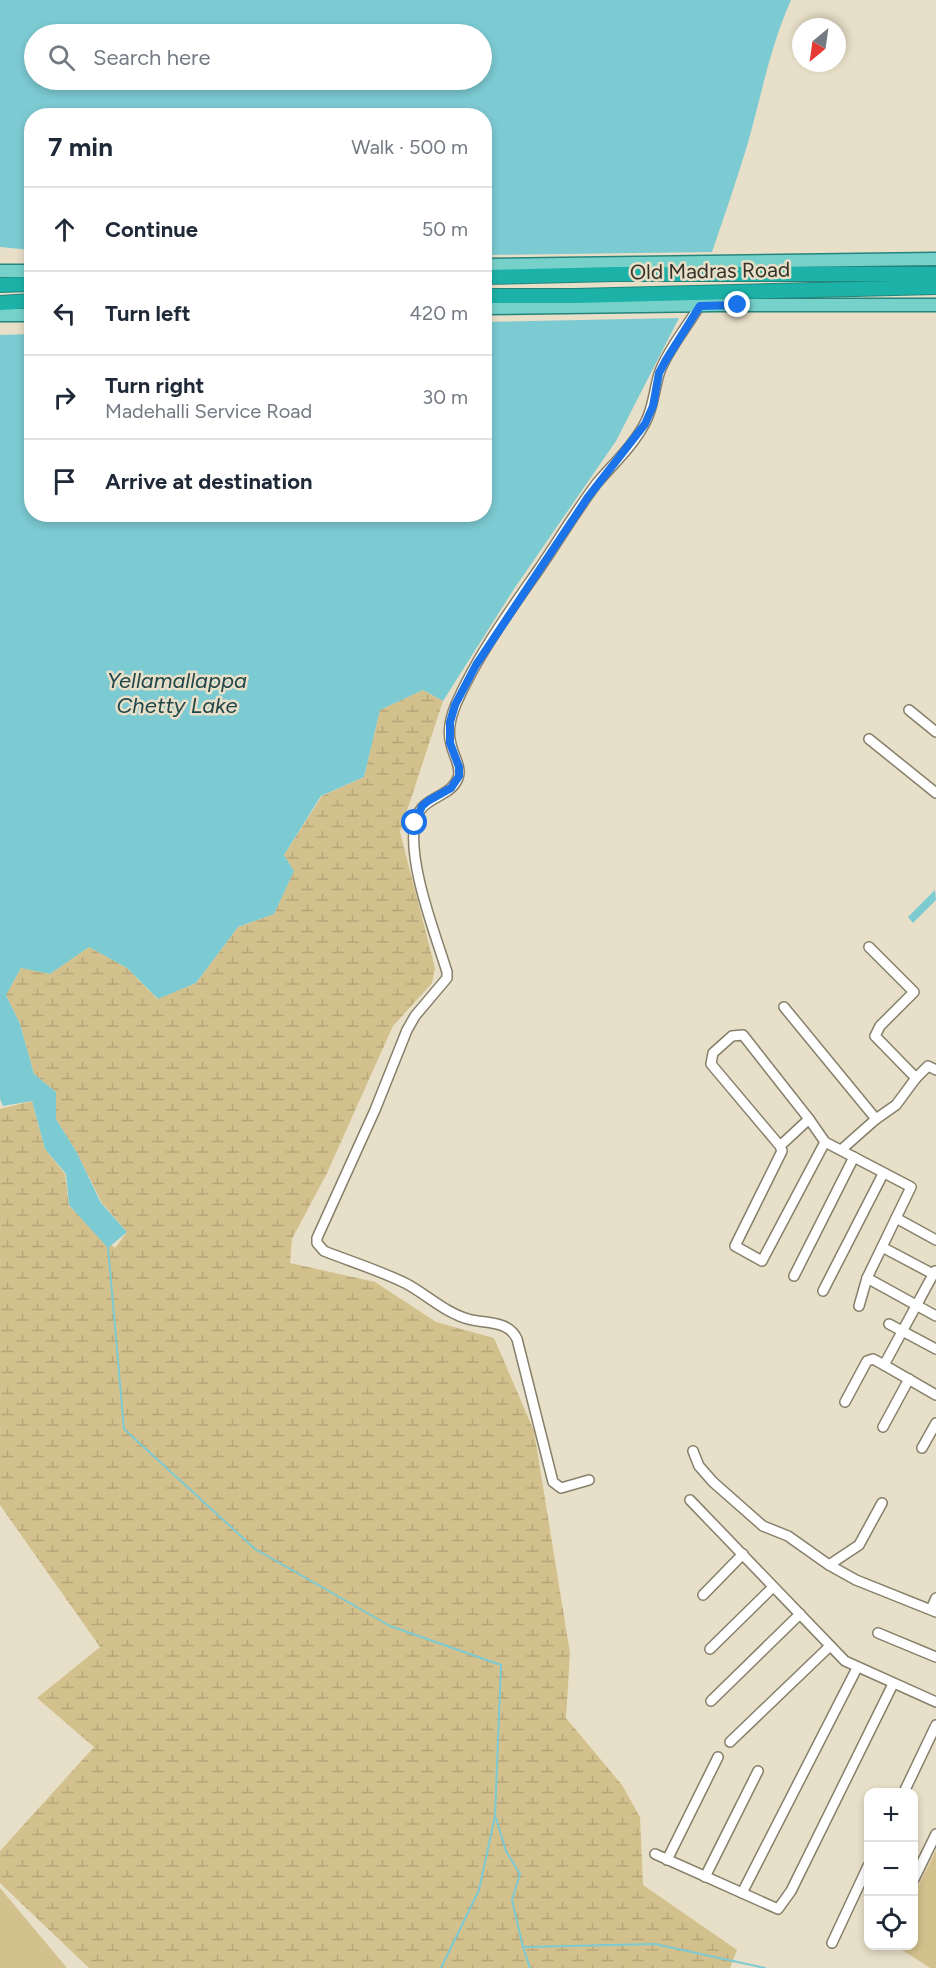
<!DOCTYPE html>
<meta charset="utf-8">
<style>
:root{--surface:#fff;--page:#f6f6f7;--text:#1f2937;--muted:#747a83;--line:#e0e1e3}
body{margin:0;font-family:Figtree,sans-serif;background:var(--page);color:var(--text)}
.controls{position:absolute;right:18px;bottom:18px;display:grid;overflow:hidden;border-radius:12px;box-shadow:0 3px 9px #0003}
.controls button{width:54px;height:54px;display:grid;place-items:center;padding:0;border:0;border-bottom:2px solid var(--line);background:var(--surface);color:var(--text);font:30px sans-serif}
.compass{position:absolute;left:792px;top:18px;width:54px;height:54px;border-radius:50%;background:var(--surface);box-shadow:0 3px 9px #0003;rotate:209deg}
.stop{position:absolute;width:18px;height:18px;margin:-14px;border:4px solid #1a73e8;border-radius:50%;background:#fff}
.stop.end{background:#1a73e8;border-color:#fff;box-shadow:0 2px 6px #0008}
.list{margin:0;padding:0;list-style:none}
h2{display:flex;justify-content:space-between;align-items:center;height:78px;margin:0;padding:0 24px;font-size:26px}
h2 small{font-size:20px;font-weight:400;color:var(--muted)}
.list li{display:grid;grid-template-columns:39px 1fr auto;gap:18px;align-items:center;box-sizing:border-box;height:84px;padding:0 24px;border-top:2px solid var(--line)}
.list b{display:block;font-size:22px;white-space:nowrap}
.list p{margin:0;font-size:20px;white-space:nowrap;color:var(--muted)}
.list em{font-size:20px;font-style:normal;color:var(--muted)}
.icon{flex:none;width:33px;height:33px;fill:none;stroke:currentColor;stroke-width:2;stroke-linecap:round;stroke-linejoin:round}
.map{position:relative;flex:none;width:936px;height:1968px;overflow:hidden}
.search{position:absolute;background:var(--surface);box-shadow:0 3px 9px #0003;left:24px;top:24px;width:468px;height:66px;display:flex;align-items:center;gap:15px;box-sizing:border-box;padding:0 21px;border-radius:33px;color:var(--muted);font-size:22px}
.panel{position:absolute;background:var(--surface);box-shadow:0 3px 9px #0003;left:24px;top:108px;width:468px;height:414px;border-radius:24px}
.map>svg:first-child{display:block}
.grass{fill:#d3c18d}
.wetland{fill:url(#wetland-marsh)}
.water{fill:#7ccad2;fill-rule:evenodd}
.lines{fill:none;stroke-linecap:round;stroke-linejoin:round}
.stream{stroke:#7ccad2;stroke-width:2}
.minor-casing{stroke:#877f6a;stroke-width:12}
.major-casing{stroke:#25857c;stroke-width:15}
.highway-casing{stroke:#25857c;stroke-width:16}
.minor{stroke:#fff;stroke-width:9}
.major{stroke:#77d1cb;stroke-width:12}
.highway{stroke:#1cb2a8;stroke-width:14}
.route{stroke:#1a73e8;stroke-width:8}
.labels{text-anchor:middle;stroke-width:5;stroke-linejoin:round;paint-order:stroke}
.street-label{font-size:21px;fill:#353229;stroke:#e8dfc8}
.water-label{font-size:22px;font-style:italic;fill:#21474b;stroke:#e8dfc8}
</style>
<div class="map">
<svg width="936" height="1968" viewBox="0 0 936 1968">
<defs>
<pattern id="wetland-marsh" width="20" height="14" patternUnits="userSpaceOnUse" patternTransform="scale(1.5)"><rect width="20" height="14" fill="#d3c18d"/><path d="M1 5h8M5 5V1M11 12h8M15 12V8" fill="none" stroke="#b6a67a"/></pattern>
</defs>
<rect width="100%" height="100%" fill="#e8dfc8"/>
<!-- grass -->
<g class="grass">
<path d="M936,1850V1968H930L896,1946H914V1894Z"/>
<path d="M0,1888L67,1968H0Z"/>
</g>
<!-- wetland -->
<path class="wetland" d="M423,690L443,701L400,832L435,968L432,983L393,1026L327,1173L292,1239L290,1263L375,1282L436,1322L494,1338L534,1431L570,1653L566,1718L622,1785L640,1817L643,1885L737,1950L730,1968H89L0,1883V1851L94,1747L37,1698L100,1647L0,1505V1109L32,1101L45,1149L65,1174L69,1206L115,1248L127,1232L102,1203L77,1153L56,1119V1092L34,1074L20,1024L6,995L21,968L50,974L89,947L127,968L157,999L196,983L238,927L274,914L294,871L284,855L322,796L364,777L380,710Z"/>
<!-- water -->
<g class="water">
<path d="M0,0H791C770,47 761,97 747,146C736,182 724,217 712,252L485,255L484,116H32L31,250L0,247ZM34,34H482V80H34Z"/>
<path d="M679,318L616,441L514,589L443,701L423,690L380,710L364,777L321,796L284,855L294,871L274,914L238,927L196,983L158,999L127,968L89,947L50,974L21,968L6,995L20,1024L34,1074L56,1092V1119L77,1153L101,1203L127,1232L108,1248L69,1205L66,1174L45,1149L32,1101L3,1106L0,1099V335L31,334L32,514H484L485,322Z"/>
<path d="M935,890L936,900L913,923L908,917Z"/>
</g>
<g class="lines">
<!-- stream -->
<g class="stream">
<path d="M108,1247L124,1429L255,1549L390,1626L501,1665L495,1816L479,1890L441,1968"/>
<path d="M496,1818L506,1851L520,1874L512,1900L523,1947L530,1968"/>
<path d="M523,1947L655,1944L765,1968"/>
</g>
<defs>
<g id="minor">
<path d="M909,710L936,732"/>
<path d="M869,739L936,793"/>
<path d="M869,947L914,992L880,1026L875,1036L916,1078L928,1066L936,1070"/>
<path d="M784,1007L876,1119"/>
<path d="M809,1119L825,1142L911,1187L882,1247L933,1274"/>
<path d="M780,1146L809,1119L743,1035L732,1036L713,1053L711,1064L780,1146L782,1151L735,1246L762,1261L825,1142"/>
<path d="M841,1150L876,1119L896,1105L916,1078"/>
<path d="M896,1218L936,1240"/>
<path d="M794,1276L854,1157"/>
<path d="M867,1278L936,1316"/>
<path d="M823,1291L883,1174"/>
<path d="M859,1306L867,1278L882,1247"/>
<path d="M889,1324L936,1349"/>
<path d="M884,1365L936,1395"/>
<path d="M845,1402L867,1361L873,1359L884,1365L935,1271"/>
<path d="M883,1427L909,1379"/>
<path d="M922,1448L936,1423"/>
<path d="M693,1451L699,1466L713,1482L763,1526L788,1536L829,1565L856,1580L936,1612"/>
<path d="M589,1480L561,1488L553,1482L517,1339C508,1320 486,1324 468,1319C446,1313 427,1295 407,1284C381,1271 352,1262 324,1251L317,1243V1238L375,1110L407,1030L415,1016L447,978V972C435,933 407,862 415,822C421,795 450,799 458,778C462,767 453,755 451,744C447,731 451,716 456,704C477,656 509,612 539,569C558,541 576,511 597,483C613,464 633,446 645,423C654,407 654,388 660,371C669,348 687,327 700,305"/>
<path d="M690,1500L845,1661L936,1702"/>
<path d="M829,1565L859,1545L882,1503"/>
<path d="M703,1595L743,1554"/>
<path d="M931,1609L936,1598"/>
<path d="M878,1633L936,1657"/>
<path d="M710,1649L773,1587"/>
<path d="M711,1701L800,1614"/>
<path d="M730,1742L830,1646"/>
<path d="M904,1792L936,1725"/>
<path d="M655,1854L778,1909L791,1891L893,1684"/>
<path d="M667,1860L718,1757"/>
<path d="M705,1877L758,1771"/>
<path d="M914,1879L936,1834"/>
<path d="M742,1893L857,1668"/>
<path d="M832,1943L868,1866"/>
</g>
<g id="major">
<path d="M484,265L936,259"/>
<path d="M0,271H32"/>
<path d="M484,308L716,305H936"/>
<path d="M0,315H32"/>
</g>
<g id="highway">
<path d="M484,277L615,274H936"/>
<path d="M0,285L32,284"/>
<path d="M484,296H575L936,287"/>
<path d="M0,303L32,301"/>
</g>
</defs>
<!-- minor casing -->
<use href="#minor" class="minor-casing"/>
<!-- major casing -->
<use href="#major" class="major-casing"/>
<!-- highway casing -->
<use href="#highway" class="highway-casing"/>
<!-- minor -->
<use href="#minor" class="minor"/>
<!-- major -->
<use href="#major" class="major"/>
<!-- highway -->
<use href="#highway" class="highway"/>
</g>
<g class="lines">
<!-- route -->
<path class="route" d="M415,823L422,806L428,801L451,788L459,776V767L450,743V722L455,705L476,665L588,497L645,424L653,406L659,373L666,360L700,306L738,305"/>
</g>
<g class="labels">
<!-- street labels -->
<g class="street-label">
<text transform="translate(710 271) rotate(-1)" y="7">Old Madras Road</text>
</g>
<!-- water labels -->
<g class="water-label">
<text x="177" y="688">Yellamallappa<tspan x="177" dy="25">Chetty Lake</tspan></text>
</g>
</g>
</svg>
<div class="controls">
<button>+</button>
<button>−</button>
<button><svg class="icon" aria-label="locate" viewBox="0 0 24 24"><circle cx="12" cy="12" r="6"/><path d="M12 2v4M12 18v4M2 12h4M18 12h4"/></svg></button>
</div>
<svg class="compass" viewBox="-18 -18 36 36"><path d="M0-13l5 13h-10z" fill="#e53935"/><path d="M0 13l5-13h-10z" fill="#747a83"/></svg>
<div class="stop" style="left:415px;top:823px"></div>
<div class="stop end" style="left:738px;top:305px"></div>
<div class="search"><svg class="icon" aria-label="search" viewBox="0 0 24 24"><circle cx="10" cy="10" r="6"/><path d="M15 15l6 6"/></svg>Search here</div>
<section class="panel">
<h2>7 min<small>Walk · 500 m</small></h2>
<ul class="list">
<li><svg class="icon" aria-label="ahead" viewBox="0 0 24 24"><path d="M12 20V5M6 11l6-6 6 6"/></svg><div><b>Continue</b></div><em>50 m</em></li>
<li><svg class="icon" aria-label="left" viewBox="0 0 24 24"><path d="M17 20v-9H6M10 6l-5 5 5 5"/></svg><div><b>Turn left</b></div><em>420 m</em></li>
<li><svg class="icon" aria-label="right" viewBox="0 0 24 24"><path d="M7 20v-9h11M14 6l5 5-5 5"/></svg><div><b>Turn right</b><p>Madehalli Service Road</p></div><em>30 m</em></li>
<li><svg class="icon" aria-label="arrive" viewBox="0 0 24 24"><path d="M6 21V4h12l-3 4 3 4H6"/></svg><div><b>Arrive at destination</b></div></li>
</ul>
</section>
</div>
